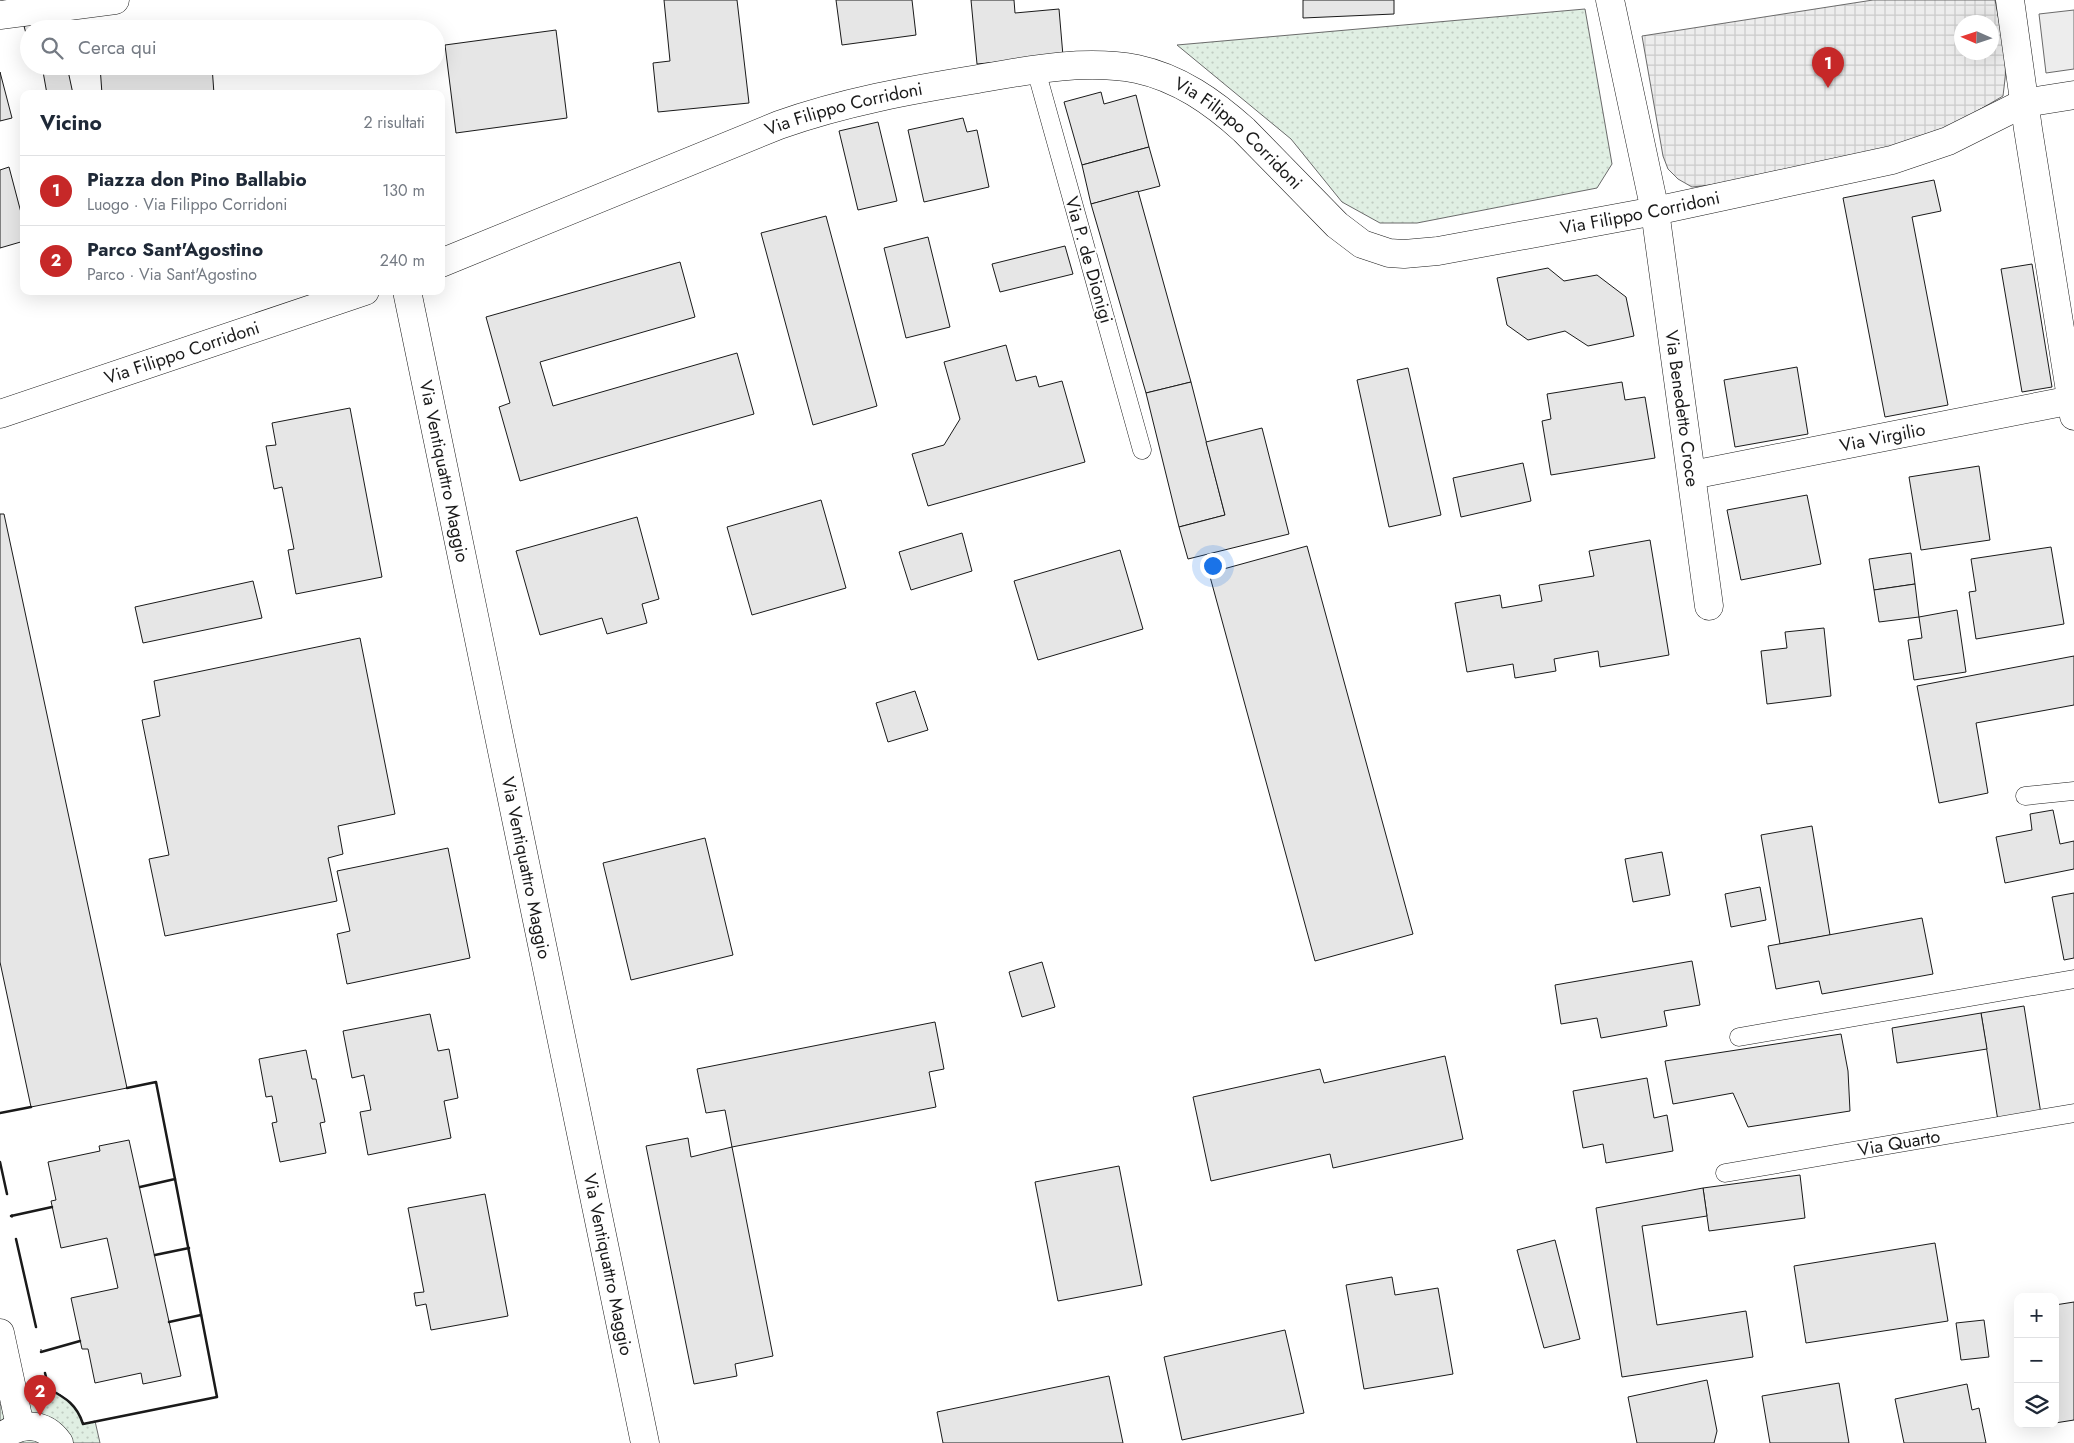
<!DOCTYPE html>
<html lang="it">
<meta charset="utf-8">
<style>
:root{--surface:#fff;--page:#f6f6f7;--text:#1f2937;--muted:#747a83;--line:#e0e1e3;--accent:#c62828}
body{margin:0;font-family:Jost,sans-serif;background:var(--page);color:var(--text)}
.controls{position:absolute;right:15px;bottom:15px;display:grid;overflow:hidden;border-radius:10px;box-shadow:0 5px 20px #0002}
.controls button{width:45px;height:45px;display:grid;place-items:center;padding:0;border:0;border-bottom:1px solid var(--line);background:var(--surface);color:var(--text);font:25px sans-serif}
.compass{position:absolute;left:1954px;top:15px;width:45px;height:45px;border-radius:50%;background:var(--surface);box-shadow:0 5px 20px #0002;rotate:273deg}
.you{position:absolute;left:1212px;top:565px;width:18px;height:18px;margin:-12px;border:4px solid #fff;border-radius:50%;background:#1a73e8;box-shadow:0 0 0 8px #1a73e833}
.badge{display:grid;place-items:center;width:32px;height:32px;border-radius:50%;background:var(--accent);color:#fff;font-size:16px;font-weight:700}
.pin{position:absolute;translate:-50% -41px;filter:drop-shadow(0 1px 2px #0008)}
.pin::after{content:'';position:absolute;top:26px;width:18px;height:15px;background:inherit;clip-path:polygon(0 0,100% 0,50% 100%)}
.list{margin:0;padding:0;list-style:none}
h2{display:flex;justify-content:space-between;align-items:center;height:65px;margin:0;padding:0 20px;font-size:21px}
h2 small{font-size:16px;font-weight:400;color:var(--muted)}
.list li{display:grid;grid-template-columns:32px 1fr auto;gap:15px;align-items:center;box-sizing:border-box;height:70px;padding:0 20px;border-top:1px solid var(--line)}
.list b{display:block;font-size:19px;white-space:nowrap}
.list p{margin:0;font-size:16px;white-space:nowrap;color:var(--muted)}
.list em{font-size:16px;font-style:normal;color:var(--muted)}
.icon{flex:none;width:28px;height:28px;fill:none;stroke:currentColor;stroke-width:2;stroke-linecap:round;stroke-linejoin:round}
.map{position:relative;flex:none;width:2074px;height:1443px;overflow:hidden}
.search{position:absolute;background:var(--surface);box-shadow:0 5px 20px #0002;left:20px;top:20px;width:425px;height:55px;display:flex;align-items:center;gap:12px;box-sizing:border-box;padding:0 18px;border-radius:28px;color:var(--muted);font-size:19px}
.panel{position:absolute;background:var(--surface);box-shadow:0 5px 20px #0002;left:20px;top:90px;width:425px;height:205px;border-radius:10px}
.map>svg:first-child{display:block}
.green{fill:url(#green-dots);stroke:#6a6a6a}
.parking{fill:#ededed;stroke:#6a6a6a}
.plaza{fill:url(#plaza-grid);stroke:#6a6a6a;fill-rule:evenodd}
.building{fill:#e6e6e6;stroke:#1a1a1a}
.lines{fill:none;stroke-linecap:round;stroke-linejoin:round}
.service-casing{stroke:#1a1a1a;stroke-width:19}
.minor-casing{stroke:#1a1a1a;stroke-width:29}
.service{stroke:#fff;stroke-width:18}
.minor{stroke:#fff;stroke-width:28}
.fence{stroke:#1a1a1a;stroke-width:1;stroke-dasharray:6 2.5;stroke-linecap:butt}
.wall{stroke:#1a1a1a;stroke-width:2.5}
.labels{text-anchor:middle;stroke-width:4;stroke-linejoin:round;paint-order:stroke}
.street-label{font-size:18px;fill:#1a1a1a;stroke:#fff}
</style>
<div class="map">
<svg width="2074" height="1443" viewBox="0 0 2074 1443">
<defs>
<pattern id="green-dots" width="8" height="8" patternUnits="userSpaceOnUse" patternTransform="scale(1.25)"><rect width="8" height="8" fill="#e0efe3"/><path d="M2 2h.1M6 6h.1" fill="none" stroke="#c0ccc2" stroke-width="1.8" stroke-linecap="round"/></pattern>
<pattern id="plaza-grid" width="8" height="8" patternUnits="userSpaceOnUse" patternTransform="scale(1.25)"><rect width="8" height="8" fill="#ededed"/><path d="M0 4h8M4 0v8" fill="none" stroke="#cbcbcb"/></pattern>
</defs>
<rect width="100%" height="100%" fill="#fff"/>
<!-- green -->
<g class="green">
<path d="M1585,9L1612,164L1597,188L1417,223H1380L1342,202L1291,139L1177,45Z"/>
<path d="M49,1389C67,1397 77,1406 83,1424L95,1421L100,1443H0V1405Z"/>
</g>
<!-- parking -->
<path class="parking" d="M2074,10V69L2046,73L2039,14Z"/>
<!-- plaza -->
<path class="plaza" d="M1873,0H1995L2007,62L2003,96L1924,142L1711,185L1692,187L1678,179L1668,169L1663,156L1642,36ZM1962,22H1992V52H1962Z"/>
<!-- building -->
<g class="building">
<path d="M664,0H737L749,103L658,112L653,63L670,61Z"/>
<path d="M836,0H912L916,35L842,45Z"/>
<path d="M971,0H1014L1015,13L1059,9L1063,56L977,64Z"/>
<path d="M1303,0H1394V14L1303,18Z"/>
<path d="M57,20L59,29H29V45L24,26Z"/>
<path d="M556,30L567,118L456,133L445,45Z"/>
<path d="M42,66H67L73,94H47Z"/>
<path d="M100,66H212L214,94H102Z"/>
<path d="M0,72L12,118L0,121Z"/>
<path d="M1101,92L1104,104L1136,95L1149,147L1082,165L1064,102Z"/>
<path d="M963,118L967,132L977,130L989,187L924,202L908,130Z"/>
<path d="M878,122L897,201L858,210L839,131Z"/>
<path d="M1149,147L1160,186L1091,204L1082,165Z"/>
<path d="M9,167L24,224V241L0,248V170Z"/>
<path d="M1934,180L1941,211L1912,217L1948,405L1885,417L1843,198Z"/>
<path d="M1138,191L1191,382L1146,393L1091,204Z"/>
<path d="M826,216L877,406L813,425L761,233Z"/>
<path d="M928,237L950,327L906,338L884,248Z"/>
<path d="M1065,246L1073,274L1000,292L992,264Z"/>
<path d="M680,262L695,317L540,362L553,406L737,353L754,414L520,481L499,407L510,403L486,317Z"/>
<path d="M2032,264L2052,387L2022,392L2001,269Z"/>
<path d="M1548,268L1564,281L1597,275L1626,297L1634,336L1588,346L1565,331L1528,340L1507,325L1497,278Z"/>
<path d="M1006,345L1016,381L1036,376L1039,387L1062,381L1085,462L928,506L912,454L944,445L960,419L944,362Z"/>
<path d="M1797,367L1808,434L1735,447L1724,380Z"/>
<path d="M1408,368L1441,515L1389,527L1357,380Z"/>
<path d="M1191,382L1225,515L1179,527L1146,393Z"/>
<path d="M1622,382L1625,400L1645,397L1655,458L1551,475L1542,421L1551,419L1547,394Z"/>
<path d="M350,408L382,577L296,594L288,550L294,549L282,487L274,489L266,446L276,445L272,423Z"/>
<path d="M1262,428L1289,534L1188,559L1179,527L1225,515L1206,442Z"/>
<path d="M1523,463L1531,501L1461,517L1453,478Z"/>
<path d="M1979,466L1990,540L1921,550L1909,477Z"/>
<path d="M1807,495L1821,564L1741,580L1727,510Z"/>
<path d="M821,500L846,588L752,615L727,527Z"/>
<path d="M0,514H4L127,1088L31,1107L0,962Z"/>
<path d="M637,517L659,599L642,604L647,623L607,634L602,618L540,635L516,551Z"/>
<path d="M962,533L972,571L911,590L899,552Z"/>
<path d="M1650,540L1669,655L1600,667L1598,651L1554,659L1556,671L1515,678L1513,664L1467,672L1455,603L1500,595L1502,608L1542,601L1539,585L1594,576L1589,551Z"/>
<path d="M1307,546L1413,934L1315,961L1209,573Z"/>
<path d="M2051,547L2064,624L1976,639L1969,592L1976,591L1971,559Z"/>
<path d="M1120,550L1143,629L1038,660L1014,581Z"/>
<path d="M1911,553L1915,584L1874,590L1869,559Z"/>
<path d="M253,581L262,618L143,643L135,607Z"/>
<path d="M1915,584L1919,617L1879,622L1874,590Z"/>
<path d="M1957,610L1966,672L1914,680L1908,640L1922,638L1919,617Z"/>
<path d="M1824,628L1831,696L1767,704L1761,651L1787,648L1785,632Z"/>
<path d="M360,638L395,814L338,826L343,854L328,858L337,901L165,936L149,859L169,855L142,720L160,716L154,681Z"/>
<path d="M2074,656V705L1976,723L1988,793L1939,803L1917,686Z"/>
<path d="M915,691L928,730L888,742L876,703Z"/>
<path d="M2053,810L2060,844L2074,841V869L2005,883L1996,837L2032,830L2030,814Z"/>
<path d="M1812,826L1830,935L1780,944L1761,835Z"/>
<path d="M705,838L733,955L631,980L603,863Z"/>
<path d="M448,848L470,958L347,984L337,934L350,931L337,871Z"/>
<path d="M1662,852L1670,895L1633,902L1625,859Z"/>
<path d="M1760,887L1766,920L1731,927L1725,894Z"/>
<path d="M2074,893V958L2064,960L2052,897Z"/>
<path d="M1922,918L1933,974L1822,994L1819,981L1776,989L1768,946Z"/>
<path d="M1692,961L1700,1005L1664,1011L1667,1026L1601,1038L1597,1018L1561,1024L1555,985Z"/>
<path d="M1042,962L1055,1007L1022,1017L1009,972Z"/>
<path d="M2024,1006L2041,1114L1998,1121L1981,1013Z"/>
<path d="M1981,1013L1987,1049L1897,1063L1892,1028Z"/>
<path d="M430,1014L438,1051L449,1049L458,1098L444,1101L451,1138L368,1155L360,1112L371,1110L364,1075L352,1078L343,1031Z"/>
<path d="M935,1022L944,1069L929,1072L936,1107L732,1147L725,1110L706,1113L697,1069Z"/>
<path d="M1841,1034L1848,1071L1850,1111L1748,1127L1733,1093L1673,1104L1665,1061Z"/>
<path d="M306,1050L312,1079H316L325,1122L320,1123L326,1153L280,1162L272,1123L277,1122L272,1096L266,1097L259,1059Z"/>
<path d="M1445,1056L1463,1139L1333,1168L1330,1154L1211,1181L1193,1097L1320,1069L1324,1083Z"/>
<path d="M1647,1078L1654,1118L1667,1115L1673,1151L1606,1163L1603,1144L1583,1148L1573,1091Z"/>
<path d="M688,1138L691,1157L732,1147L773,1356L735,1364L737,1376L694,1384L646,1146Z"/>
<path d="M129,1140L181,1376L143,1384L141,1373L95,1383L88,1349H82L71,1298L118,1288L107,1238L61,1248L51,1201L56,1200L48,1162L100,1151L99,1146Z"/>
<path d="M1119,1166L1142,1285L1058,1301L1035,1182Z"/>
<path d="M1800,1175L1805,1218L1709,1231L1703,1188Z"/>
<path d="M1703,1188L1707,1216L1642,1226L1657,1325L1746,1311L1753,1357L1622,1377L1596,1208Z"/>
<path d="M485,1194L508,1316L431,1330L426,1304L416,1306L414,1293L424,1292L408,1208Z"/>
<path d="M1555,1240L1580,1339L1544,1348L1517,1250Z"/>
<path d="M1935,1243L1948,1321L1806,1343L1794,1266Z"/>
<path d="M1392,1277L1395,1295L1438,1288L1453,1374L1364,1389L1346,1285Z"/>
<path d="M2074,1302V1420L2055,1423V1305Z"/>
<path d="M1984,1320L1989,1357L1961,1360L1956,1323Z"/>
<path d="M1285,1330L1304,1413L1182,1440L1164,1357Z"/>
<path d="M1109,1376L1123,1443H943L937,1412Z"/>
<path d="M1707,1380L1717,1431L1714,1443H1637L1628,1397Z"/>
<path d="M1839,1383L1849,1443H1770L1762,1396Z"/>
<path d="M1967,1384L1972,1410L1979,1408L1986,1443H1904L1895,1399Z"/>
</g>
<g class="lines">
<defs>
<g id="service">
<path d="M1036,70L1142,450"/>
<path d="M2025,796L2074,791"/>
<path d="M1739,1037L2074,979"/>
<path d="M1725,1173L2074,1113"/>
</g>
<g id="minor">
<path id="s1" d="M1610,0L1655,211L1709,606"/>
<path d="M2010,0L2028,129L2074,416"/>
<path d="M0,15L115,0"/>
<path id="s2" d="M441,263L779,125C844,102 910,90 978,79C1029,70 1085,59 1137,69C1179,78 1213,102 1244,130L1337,225L1362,244L1389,253L1404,254L1438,251L1655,211L1892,160L1948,141L2024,103L2074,95"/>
<path id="s3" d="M407,291L645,1443"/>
<path id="s4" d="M0,414L365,291"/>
<path id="s5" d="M1692,475L2072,400"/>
<path d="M0,1333L20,1426"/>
<path d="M0,1439C18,1422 44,1421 59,1443"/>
</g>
</defs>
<!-- service casing -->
<use href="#service" class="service-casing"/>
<!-- minor casing -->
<use href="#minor" class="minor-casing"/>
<!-- service -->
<use href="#service" class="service"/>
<!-- minor -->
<use href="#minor" class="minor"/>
<!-- fence -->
<g class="fence">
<path d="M0,1162L7,1194"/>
<path d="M12,1214V1218"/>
<path d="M16,1239L36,1327"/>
<path d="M41,1349V1353"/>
<path d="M45,1373L49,1389C67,1398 77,1405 83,1424L217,1397"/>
</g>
<!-- wall -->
<g class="wall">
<path d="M127,1088L156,1082L175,1179L140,1187"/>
<path d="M0,1113L31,1107"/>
<path d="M0,1162L7,1194"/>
<path d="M11,1216L52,1207"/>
<path d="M16,1239L36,1327"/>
<path d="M155,1255L189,1248"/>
<path d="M169,1322L201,1315"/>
<path d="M41,1352L80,1341"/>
<path d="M45,1373L49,1389C66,1398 77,1405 83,1424L217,1397L175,1179"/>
</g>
</g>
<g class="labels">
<!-- street labels -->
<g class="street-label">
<text dy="6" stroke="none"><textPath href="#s2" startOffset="432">Via Filippo Corridoni</textPath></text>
<text dy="6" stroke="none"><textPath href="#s2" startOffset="852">Via Filippo Corridoni</textPath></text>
<text dy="6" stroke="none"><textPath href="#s2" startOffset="1302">Via Filippo Corridoni</textPath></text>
<text transform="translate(1089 260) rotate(74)" y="6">Via P. de Dionigi</text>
<text dy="6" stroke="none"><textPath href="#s4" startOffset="192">Via Filippo Corridoni</textPath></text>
<text dy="6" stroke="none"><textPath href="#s1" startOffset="415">Via Benedetto Croce</textPath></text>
<text dy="6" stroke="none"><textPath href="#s5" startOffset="194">Via Virgilio</textPath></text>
<text dy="6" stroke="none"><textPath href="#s3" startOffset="184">Via Ventiquattro Maggio</textPath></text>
<text dy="6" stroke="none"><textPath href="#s3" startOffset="589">Via Ventiquattro Maggio</textPath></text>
<text transform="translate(1899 1143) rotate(-10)" y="6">Via Quarto</text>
<text dy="6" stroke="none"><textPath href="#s3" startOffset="994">Via Ventiquattro Maggio</textPath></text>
</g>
</g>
</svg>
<div class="controls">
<button>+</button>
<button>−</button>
<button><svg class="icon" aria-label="layers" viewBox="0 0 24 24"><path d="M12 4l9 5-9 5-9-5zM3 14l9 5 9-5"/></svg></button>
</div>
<svg class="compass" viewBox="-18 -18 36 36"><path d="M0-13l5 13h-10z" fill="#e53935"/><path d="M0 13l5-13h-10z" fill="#747a83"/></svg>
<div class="you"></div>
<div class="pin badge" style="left:1828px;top:88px">1</div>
<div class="pin badge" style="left:40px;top:1416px">2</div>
<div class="search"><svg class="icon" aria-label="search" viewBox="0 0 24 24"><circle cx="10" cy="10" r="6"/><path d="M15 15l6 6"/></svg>Cerca qui</div>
<section class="panel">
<h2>Vicino<small>2 risultati</small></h2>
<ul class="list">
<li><span class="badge">1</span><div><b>Piazza don Pino Ballabio</b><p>Luogo · Via Filippo Corridoni</p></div><em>130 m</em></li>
<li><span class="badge">2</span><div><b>Parco Sant'Agostino</b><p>Parco · Via Sant'Agostino</p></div><em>240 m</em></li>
</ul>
</section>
</div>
